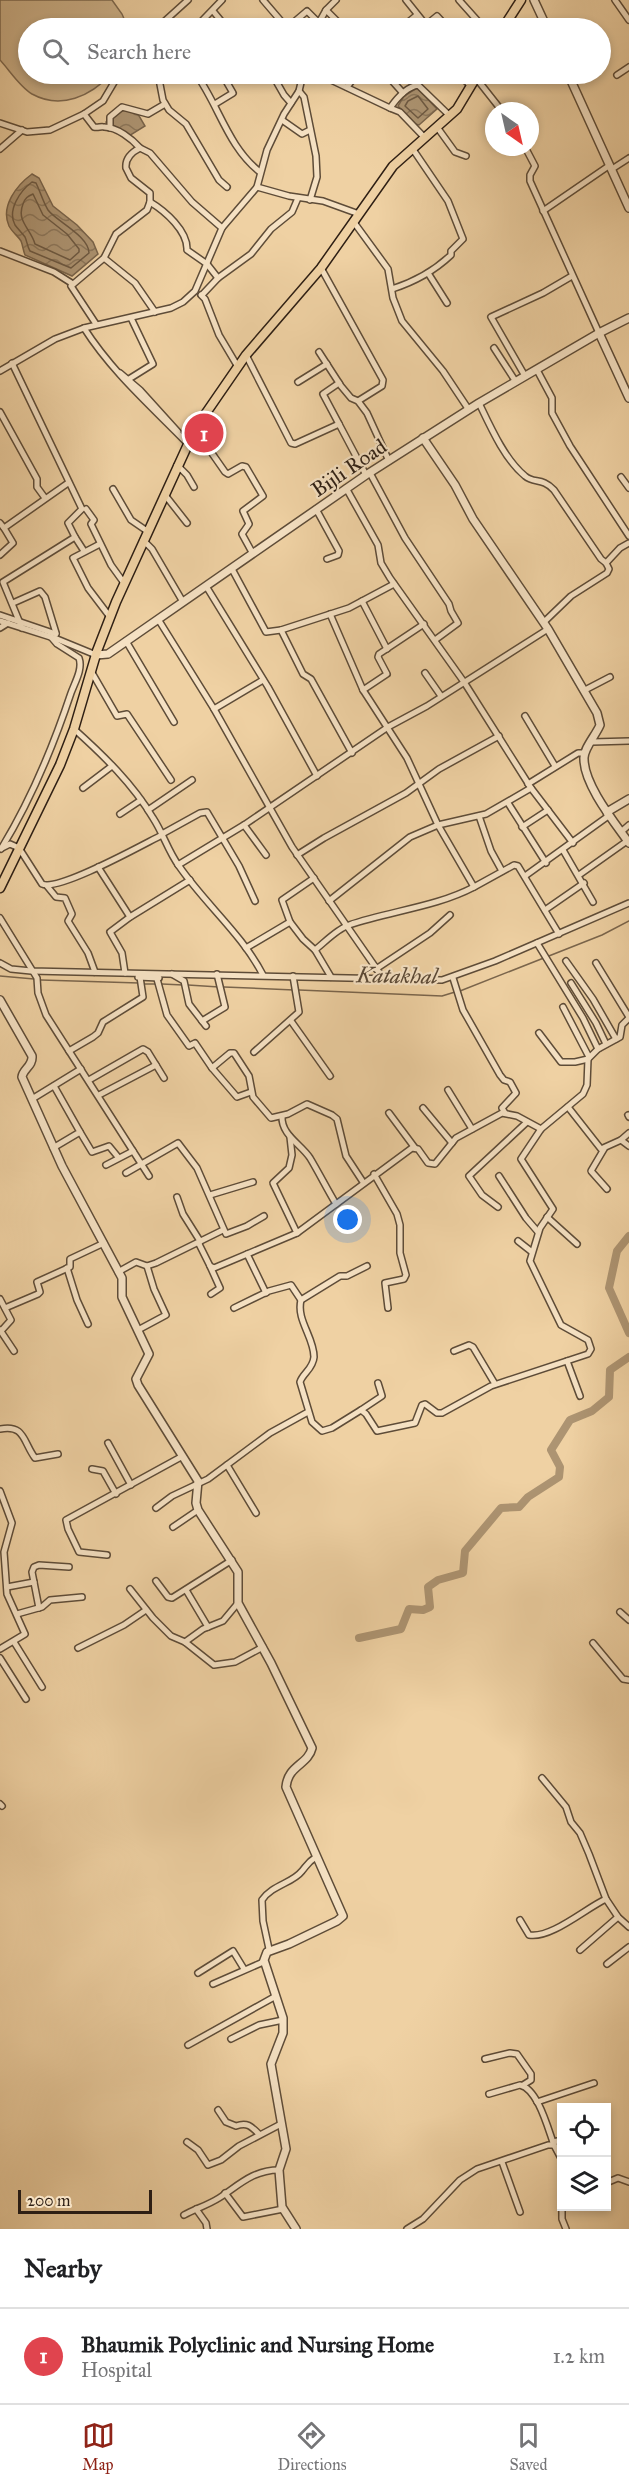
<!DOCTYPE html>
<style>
:root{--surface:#fff;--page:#f2f2f2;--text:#202124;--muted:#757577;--line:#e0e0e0;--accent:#8f2418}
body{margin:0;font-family:"IM FELL Great Primer",serif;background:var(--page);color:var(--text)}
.controls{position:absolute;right:18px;bottom:18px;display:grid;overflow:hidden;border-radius:0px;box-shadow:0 3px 9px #0003}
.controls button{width:54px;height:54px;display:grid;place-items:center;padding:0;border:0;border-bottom:2px solid var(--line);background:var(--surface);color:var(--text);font:30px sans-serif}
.compass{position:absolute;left:485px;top:102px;width:54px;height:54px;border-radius:50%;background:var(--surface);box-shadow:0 3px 9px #0003;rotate:146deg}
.scale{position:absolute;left:18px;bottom:15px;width:134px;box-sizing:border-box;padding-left:6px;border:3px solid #2e1f14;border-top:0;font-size:16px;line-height:21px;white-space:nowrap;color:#2e1f14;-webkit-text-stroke:4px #f5e1c3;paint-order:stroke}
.you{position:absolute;left:348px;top:1220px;width:21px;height:21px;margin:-15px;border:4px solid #fff;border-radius:50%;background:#1a73e8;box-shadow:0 0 0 9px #1a73e833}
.badge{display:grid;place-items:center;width:39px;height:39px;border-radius:50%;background:var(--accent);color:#fff;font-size:20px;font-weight:700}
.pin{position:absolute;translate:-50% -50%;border:3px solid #fff;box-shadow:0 2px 6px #0006}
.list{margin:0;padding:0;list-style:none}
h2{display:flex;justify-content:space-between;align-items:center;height:78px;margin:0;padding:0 24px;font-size:26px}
h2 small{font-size:20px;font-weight:400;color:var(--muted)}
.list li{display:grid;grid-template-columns:39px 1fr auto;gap:18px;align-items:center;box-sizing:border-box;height:96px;padding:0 24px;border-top:2px solid var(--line)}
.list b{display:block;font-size:22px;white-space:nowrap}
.list p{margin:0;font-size:20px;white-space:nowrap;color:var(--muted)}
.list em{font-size:20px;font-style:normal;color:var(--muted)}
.icon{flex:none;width:33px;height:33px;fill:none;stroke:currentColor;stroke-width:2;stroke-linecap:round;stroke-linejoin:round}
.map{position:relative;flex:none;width:629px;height:2229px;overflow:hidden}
.search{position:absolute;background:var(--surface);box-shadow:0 3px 9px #0003;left:18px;right:18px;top:18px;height:66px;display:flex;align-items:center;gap:15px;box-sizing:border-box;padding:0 21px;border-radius:33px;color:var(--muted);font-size:22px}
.sheet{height:174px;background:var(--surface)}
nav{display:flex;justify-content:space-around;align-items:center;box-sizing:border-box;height:84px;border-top:2px solid var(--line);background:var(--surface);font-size:16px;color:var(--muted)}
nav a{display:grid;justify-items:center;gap:3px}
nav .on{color:var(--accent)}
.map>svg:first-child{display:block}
.garden{fill:#ceb38b;stroke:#7e6950;stroke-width:1.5}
.water{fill:url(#water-waves);stroke:#7a654c;stroke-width:1.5}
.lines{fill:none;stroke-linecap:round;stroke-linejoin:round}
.shore{stroke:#6e5a43;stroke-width:1.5}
.stream{stroke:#7a654c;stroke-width:1.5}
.river{stroke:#ad9472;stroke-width:8}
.minor-casing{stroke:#5e4c38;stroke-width:8}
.tertiary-casing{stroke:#5e4c38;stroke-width:10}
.primary-casing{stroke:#2e1f14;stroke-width:11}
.minor{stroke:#f5e1c3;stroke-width:5}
.tertiary{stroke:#f5e1c3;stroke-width:7}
.primary{stroke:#efd1a3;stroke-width:8}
.labels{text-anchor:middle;stroke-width:4.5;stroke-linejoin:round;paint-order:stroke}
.street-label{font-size:21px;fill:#2e1f14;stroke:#f5e1c3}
.water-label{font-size:22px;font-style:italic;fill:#5a4835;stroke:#f5e1c3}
</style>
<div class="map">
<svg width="629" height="2229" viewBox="0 0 629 2229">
<defs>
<pattern id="water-waves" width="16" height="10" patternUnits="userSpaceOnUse" patternTransform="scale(1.5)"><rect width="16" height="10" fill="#ad9472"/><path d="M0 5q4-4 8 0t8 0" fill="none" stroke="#8d785c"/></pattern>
</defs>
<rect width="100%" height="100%" fill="#efd1a3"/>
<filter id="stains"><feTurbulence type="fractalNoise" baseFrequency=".00333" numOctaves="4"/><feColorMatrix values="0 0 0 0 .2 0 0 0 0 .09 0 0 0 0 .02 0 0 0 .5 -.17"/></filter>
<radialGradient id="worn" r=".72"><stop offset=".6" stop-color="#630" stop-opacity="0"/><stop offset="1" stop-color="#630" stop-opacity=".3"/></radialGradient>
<!-- garden -->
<path class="garden" d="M0,0H112L122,14L128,28H28V74H111C91,96 61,110 32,94C20,87 10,71 0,60Z"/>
<!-- water -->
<g class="water">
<path d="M417,88L437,109L419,125L415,124L398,106L404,96Z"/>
<path d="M127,110L138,114L145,126L129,136L108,125L106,122L116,112Z"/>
<path d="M32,174L39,178L53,206L77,225L93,242L98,254L72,276L25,255C23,250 23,246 21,241C18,236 12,232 9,226C0,206 17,185 32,174Z"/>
</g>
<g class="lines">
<!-- shore -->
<g class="shore">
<path d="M418,96L428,109L418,118L405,106L408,101Z"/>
<path d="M32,182L36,183C40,191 43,202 48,210C56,221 89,236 89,253L71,268L30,251C27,246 27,241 25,237C22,233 18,229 15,225C7,210 20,191 32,182Z"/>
<path d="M33,194L43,215L67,234L79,249V252L70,260L35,244C31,229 16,221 23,204C25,198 28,196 33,194Z"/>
</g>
<!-- stream -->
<g class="stream">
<path d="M0,976L34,979"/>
<path d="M41,980L139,983"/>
<path d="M144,984H157"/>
<path d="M162,984L183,985"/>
<path d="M188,985L219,987"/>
<path d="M224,987L294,990"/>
<path d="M299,990L442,996L455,992"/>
<path d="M460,991L602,935L629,921"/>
</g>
<!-- river -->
<g class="river">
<path d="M629,1236L617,1251L609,1288L629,1333"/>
<path d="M359,1638L401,1629L409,1609L423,1610L430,1607L428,1587L438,1580L463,1573L465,1551L501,1508L519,1507L528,1497L559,1477L560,1467L551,1450L570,1420L592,1411L609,1397L610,1370L629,1357"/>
</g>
<defs>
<g id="minor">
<path d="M263,0L287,28"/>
<path d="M406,0L426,25L437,16L448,28"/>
<path d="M459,0L484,28"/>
<path d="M615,0L629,20"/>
<path d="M326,10L344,28"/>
<path d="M213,11L227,28"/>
<path d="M157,28L188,0"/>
<path d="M195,28L222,0"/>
<path d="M287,28L307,11L318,22"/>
<path d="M316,28L326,10L336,0"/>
<path d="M401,28L417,15"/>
<path d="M158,74L163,100L169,110L186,124L219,180L227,187"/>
<path d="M196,74C219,106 228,147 260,172"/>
<path d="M272,74L284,95L291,103"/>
<path d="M386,74L403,93"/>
<path d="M458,74L471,86"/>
<path d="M617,75L629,67"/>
<path d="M476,78L502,111"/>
<path d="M301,79L331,80L390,108"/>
<path d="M347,87L357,74"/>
<path d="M299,91L304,97L316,156L317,177L310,200"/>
<path d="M215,104L233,93L222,74"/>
<path d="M84,114L94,127C98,128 101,126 104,127C117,127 132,139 140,148"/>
<path d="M282,120L302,134L310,130"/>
<path d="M0,123L27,132L50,130L84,114L103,101L119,74"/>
<path d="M437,127L455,152L466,156"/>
<path d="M110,128V117L122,107L148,114L165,104"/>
<path d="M424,137L400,112L390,108C397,98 406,87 418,85L450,116"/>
<path d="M525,147L535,166L530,175V181L599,333"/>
<path d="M0,149L22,130"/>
<path d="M612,169L629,158"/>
<path d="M257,187L289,196L323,201L359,214"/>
<path d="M150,202C165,211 188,231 187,250L207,264L218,278"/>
<path d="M543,211L610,165"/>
<path d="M353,221L388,269L393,298L402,321L443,371L469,410"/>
<path d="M0,251L54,272L73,284"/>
<path d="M104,258L135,283L155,312"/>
<path d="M321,268L383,380L382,386L358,401"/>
<path d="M428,273L447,303"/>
<path d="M392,289C414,282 434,271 451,255V251L463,239L448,201L412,148"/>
<path d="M201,295L205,299L219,335L238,367"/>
<path d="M202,295L218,278L251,254L271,229L292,212L298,198"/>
<path d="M96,324L71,286L104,258L116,234L147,210L150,202V193L131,178L126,168C125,158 132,152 140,148L150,153L192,202L222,228"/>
<path d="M84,328L171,308L183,302L195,291L222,228L257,187L267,150L284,114L299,91L303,74"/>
<path d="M494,348L516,382"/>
<path d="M319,352L341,386L351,398L358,401L367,413L389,461"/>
<path d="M246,355L291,443L295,444L339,424L366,475"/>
<path d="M12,363L82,509L68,523L75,537L3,582L22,628"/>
<path d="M537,370L552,398V413L570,446L629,536"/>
<path d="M0,371L55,339L84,328C112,372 151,406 187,443"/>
<path d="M120,373L140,390L178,432"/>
<path d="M525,376L491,317L543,293L572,276"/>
<path d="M129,379L153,364L131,318"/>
<path d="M298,382L327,364"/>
<path d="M479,403C490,426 505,460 525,476C534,484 542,477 554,490L601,559L606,563L620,548L629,543"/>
<path d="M0,412L37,479V487L45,498"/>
<path d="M339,424L323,394L339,383"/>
<path d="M195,429L225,472L228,474L242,466L246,467L263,496L243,511L249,524L242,534L253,554"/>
<path d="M177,465L187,475L194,487"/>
<path d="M370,473L405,538L449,604L451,611L458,623L435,640"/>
<path d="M621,477L629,488"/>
<path d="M346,488L378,545L381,563L390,578L464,682L531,788L573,843"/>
<path d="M113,489L131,520L147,531"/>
<path d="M165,495L187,523"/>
<path d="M86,509L94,520L91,524L111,565L124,583"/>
<path d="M316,509L339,551L338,555L327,559"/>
<path d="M0,523L4,528L68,483"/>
<path d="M75,537L84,551"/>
<path d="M143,540L152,549L183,602"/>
<path d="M100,544L73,558L88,588L110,617"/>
<path d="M0,555L13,543L4,528"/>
<path d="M232,569L266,632L281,630"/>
<path d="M206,586L268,687L317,776"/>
<path d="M362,601L387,649"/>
<path d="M13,603L40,591L45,597L56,633"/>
<path d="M330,614L363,690L407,758L438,825L474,887L514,865L518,866L559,934"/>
<path d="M0,615L56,634"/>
<path d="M158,619L214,709L292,847L383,978"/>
<path d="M0,621L57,639L96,655"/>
<path d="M544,622L571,596L607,573L609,569L606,563"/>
<path d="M0,628L8,623"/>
<path d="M126,641L174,722"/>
<path d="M91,671L117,716L127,714L171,780"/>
<path d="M425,673L441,696"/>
<path d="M363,690L387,674L378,657L379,654L424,624"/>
<path d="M585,690L610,677"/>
<path d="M214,709L263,680"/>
<path d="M525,716L555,766"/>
<path d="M74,729C103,755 133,784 153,818C163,833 168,851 179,866C205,904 242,934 263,975"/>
<path d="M592,742L629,741"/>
<path d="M352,753L311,679L303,674L281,630L349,608L394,584"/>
<path d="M528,784L578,753H585"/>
<path d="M83,788L112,766"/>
<path d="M508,803L546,863"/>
<path d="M148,810L192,780"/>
<path d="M120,814L141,800"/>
<path d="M479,816L491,851L502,871"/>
<path d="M244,825L266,855"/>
<path d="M522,827L548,810"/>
<path d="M621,832L629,825"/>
<path d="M162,834L200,813L207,812L239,866L255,901"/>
<path d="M2,848L10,844L19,848L42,884C58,892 142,845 162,835"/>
<path d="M1,849C31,800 53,747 71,693C75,682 83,669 79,658L57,644L51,637"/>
<path d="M563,850L593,902"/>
<path d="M297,855L324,838L406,793L439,769L499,736"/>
<path d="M178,865L244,825L388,727L427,706L548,629"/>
<path d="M98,867L130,917"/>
<path d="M579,875L627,841"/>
<path d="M525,876L607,817V812"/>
<path d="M47,886L56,897L65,898L72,914L68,921L88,953L95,972"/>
<path d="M329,901L410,837L438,825L486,814L531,788"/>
<path d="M545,910L584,883"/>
<path d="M0,918L37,978L38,993L46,1015L149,1176"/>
<path d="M290,922L282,900L314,878"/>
<path d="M537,943L583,1018L598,1049"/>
<path d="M246,948L290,922L303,939L315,950C325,942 337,929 349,925C390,911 436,907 474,887"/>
<path d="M315,950L331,977"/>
<path d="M566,961L593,999L616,1039"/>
<path d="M0,963L11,969L31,971L442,980L495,961L629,903"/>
<path d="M596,963L629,1017"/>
<path d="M376,969L430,933L450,915"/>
<path d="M125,973L122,953L110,932L130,917L190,880"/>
<path d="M172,974L184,981L189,1004L206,1026"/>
<path d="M138,977L159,978"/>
<path d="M453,978L463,1010L500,1075L504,1080L510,1082L516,1093L502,1108L505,1113"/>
<path d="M157,979L167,1015L189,1046L195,1043L212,1068L230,1053H234L249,1076L253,1097L271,1118L288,1114L307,1104L332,1115L337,1119L346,1156L363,1182"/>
<path d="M571,983L596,1023L606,1044"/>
<path d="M563,1007L589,1057"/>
<path d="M202,1021L225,1007L217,974"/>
<path d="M291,1021L330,1076"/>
<path d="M539,1033L561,1062H575L588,1059"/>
<path d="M69,1051L93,1037L98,1033L103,1022L143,997L140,977"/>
<path d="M254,1052L299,1012L293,976"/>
<path d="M212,1068L237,1097L251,1092"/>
<path d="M89,1080L143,1049L148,1052L164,1078"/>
<path d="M448,1090L472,1129"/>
<path d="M99,1095L156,1065"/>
<path d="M32,1099L81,1069"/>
<path d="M568,1107L601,1149L621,1140L629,1146"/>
<path d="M423,1108L452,1143"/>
<path d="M389,1113L415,1148"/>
<path d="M628,1115L629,1117"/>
<path d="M282,1116C281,1135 301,1144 310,1158C319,1173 327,1189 336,1204"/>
<path d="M80,1132L92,1152L109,1146L118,1157"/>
<path d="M290,1137L292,1155L289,1168L273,1183L297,1233"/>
<path d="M621,1140L629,1133"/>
<path d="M53,1148L80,1132L54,1086"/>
<path d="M604,1149L591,1171L607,1189"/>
<path d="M106,1165L133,1151"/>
<path d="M126,1173L178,1143L197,1168L226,1234L247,1226L264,1216"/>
<path d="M374,1174L397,1214L400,1225V1253L406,1275L404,1279L385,1283L388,1308"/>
<path d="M499,1176L526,1218L538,1232"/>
<path d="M210,1195L253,1182"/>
<path d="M177,1197L183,1214L200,1241L199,1244L210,1266L214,1268L297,1233L412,1148L418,1149L428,1163L435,1164L456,1138L502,1113L517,1116L541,1129"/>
<path d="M498,1207L482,1195L469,1176L527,1122"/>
<path d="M547,1217L577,1244"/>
<path d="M518,1241L532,1252"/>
<path d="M247,1254L266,1293"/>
<path d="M210,1266L220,1288L211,1294"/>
<path d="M367,1266L347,1276H340L301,1300C296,1320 314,1337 314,1357C313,1369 303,1373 300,1382L312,1422L322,1431L332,1428L361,1410L366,1414L377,1431L415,1423L422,1405L425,1404L437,1413H442L491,1386L588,1354L591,1349L588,1340L561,1325L530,1261L540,1228L553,1209L521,1159L541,1129L583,1094L587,1085L588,1059L598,1049L620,1037L622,1025L629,1018"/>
<path d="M67,1268L77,1300L88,1324"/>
<path d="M118,1272L136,1262L147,1266L156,1263L223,1230"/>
<path d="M0,1299L11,1320L1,1331"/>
<path d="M5,1308L38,1294L40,1292L37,1282L70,1267V1259L104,1243"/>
<path d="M234,1308L269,1291L291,1285L301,1300"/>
<path d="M0,1330L14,1351"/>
<path d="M138,1330L166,1315L154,1289L147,1266"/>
<path d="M454,1351L469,1345L473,1347L495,1384"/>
<path d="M567,1361L580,1396"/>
<path d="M361,1410L382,1396L378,1383"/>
<path d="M0,1429C25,1424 23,1442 35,1458L58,1454"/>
<path d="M108,1443L131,1485"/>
<path d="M227,1465L256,1513"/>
<path d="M92,1469L103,1471L116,1494"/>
<path d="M0,1491L12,1523L4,1552L7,1594L25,1634L0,1649"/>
<path d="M156,1508L172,1496L208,1479L270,1433L308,1412"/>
<path d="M173,1527L198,1510"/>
<path d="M107,1555L79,1552L68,1529L66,1520L181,1457"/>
<path d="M156,1581L168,1597L172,1598L232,1560"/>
<path d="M7,1587L34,1582"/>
<path d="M130,1589L153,1618L171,1636L185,1642L214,1665L235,1662L263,1647"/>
<path d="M186,1590L208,1627"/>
<path d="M39,1608L32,1572L34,1567L39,1565L69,1567"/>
<path d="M620,1612L629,1620"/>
<path d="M17,1614L42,1607L50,1600L82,1597"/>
<path d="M14,1642L42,1687"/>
<path d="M185,1642L203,1629L223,1621L238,1603"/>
<path d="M593,1643L623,1679L629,1680"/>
<path d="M78,1648L124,1625L146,1610"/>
<path d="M0,1658L26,1699"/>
<path d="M542,1778L566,1807L571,1822L580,1833L589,1854L606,1899L618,1917L629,1927"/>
<path d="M0,1804L2,1806"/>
<path d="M520,1920L529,1935C551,1939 586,1908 606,1899"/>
<path d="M580,1950L618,1917"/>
<path d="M267,1952L269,1949L263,1921L262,1900C272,1885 293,1883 302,1871C307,1865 308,1862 316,1857"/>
<path d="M607,1964L629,1947"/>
<path d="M198,1973L233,1951L244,1969"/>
<path d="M213,1984L261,1963L264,1960"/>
<path d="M231,2039L259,2025L283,2020"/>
<path d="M188,2045L276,1996"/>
<path d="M485,2059L510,2053L517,2054L531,2074V2080L523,2085"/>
<path d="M489,2094L520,2085C538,2089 548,2129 554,2145"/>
<path d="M537,2102L594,2083"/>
<path d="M218,2110L226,2122L236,2126C247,2122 251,2126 259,2134"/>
<path d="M187,2142L198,2150L208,2165L221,2160L239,2146L281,2124"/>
<path d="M553,2142L562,2140"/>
<path d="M502,2162L520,2212"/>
<path d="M606,2183L618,2178L629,2182"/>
<path d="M225,2193L243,2217L283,2209"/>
<path d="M562,2197V2219L566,2229"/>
<path d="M196,2209L206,2223L207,2229"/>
<path d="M184,2215C195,2209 208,2205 219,2198C239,2185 253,2170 279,2170"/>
<path d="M407,2229L423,2219L460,2180L477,2169L548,2145H554L562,2160"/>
</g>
<g id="tertiary">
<path d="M534,0L547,28"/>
<path d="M568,74L629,208"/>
<path d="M599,333L629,398"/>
<path d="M423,438L455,485L473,519L548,629L597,713L600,725C596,735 583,749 584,759C584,785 615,823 629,843"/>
<path d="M96,655L108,654L366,475L479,403L599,333L629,318"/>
<path d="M607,812L629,799"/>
<path d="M0,1000L32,1056C33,1066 23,1069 22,1077L62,1166L122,1278V1297L149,1354L136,1379L138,1385L198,1481L196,1503L198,1510L238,1572V1603L271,1663L312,1748C308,1765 288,1765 286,1787L343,1916L337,1921L289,1944L267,1952L264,1960L283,2018V2033L271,2064L286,2149L279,2170L282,2207L296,2229"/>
</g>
<g id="primary">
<path d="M503,28L521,0"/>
<path d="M0,888L60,765L74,729L97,651L116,602L195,429L246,355L321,268L393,166L457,109L478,74"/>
</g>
</defs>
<!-- minor casing -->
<use href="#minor" class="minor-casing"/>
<!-- tertiary casing -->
<use href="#tertiary" class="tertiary-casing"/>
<!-- primary casing -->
<use href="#primary" class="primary-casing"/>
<!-- minor -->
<use href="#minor" class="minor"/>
<!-- tertiary -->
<use href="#tertiary" class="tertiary"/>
<!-- primary -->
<use href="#primary" class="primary"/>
</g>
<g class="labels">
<!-- street labels -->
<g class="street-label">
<text transform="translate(349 468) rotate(-34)" y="7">Bijli Road</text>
</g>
<!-- water labels -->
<g class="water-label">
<text transform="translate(397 975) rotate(1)" y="8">Katakhal</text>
</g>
</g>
<rect width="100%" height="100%" filter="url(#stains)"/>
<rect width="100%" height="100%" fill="url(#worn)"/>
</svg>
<div class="controls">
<button><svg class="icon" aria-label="locate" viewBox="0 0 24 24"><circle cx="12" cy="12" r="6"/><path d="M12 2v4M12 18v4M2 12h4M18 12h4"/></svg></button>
<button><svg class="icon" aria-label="layers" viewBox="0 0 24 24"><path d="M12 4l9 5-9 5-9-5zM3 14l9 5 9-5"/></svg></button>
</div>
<svg class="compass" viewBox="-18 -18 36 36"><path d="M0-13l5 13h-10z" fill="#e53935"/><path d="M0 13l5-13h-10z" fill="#757577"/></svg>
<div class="scale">200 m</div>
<div class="you"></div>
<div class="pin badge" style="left:204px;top:433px;background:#e0444e">1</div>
<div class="search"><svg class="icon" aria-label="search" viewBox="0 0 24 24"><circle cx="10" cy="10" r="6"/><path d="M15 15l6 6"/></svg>Search here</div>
</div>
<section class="sheet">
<h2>Nearby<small></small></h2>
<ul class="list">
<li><span class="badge" style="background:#e0444e">1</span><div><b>Bhaumik Polyclinic and Nursing Home</b><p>Hospital</p></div><em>1.2 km</em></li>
</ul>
</section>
<nav>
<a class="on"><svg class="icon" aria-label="map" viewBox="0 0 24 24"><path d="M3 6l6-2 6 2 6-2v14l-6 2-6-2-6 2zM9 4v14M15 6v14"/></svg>Map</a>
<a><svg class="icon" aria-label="directions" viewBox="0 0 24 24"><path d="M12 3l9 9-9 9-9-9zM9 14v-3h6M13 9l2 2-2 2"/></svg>Directions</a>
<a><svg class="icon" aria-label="saved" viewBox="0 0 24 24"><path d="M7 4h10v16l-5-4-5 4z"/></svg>Saved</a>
</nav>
